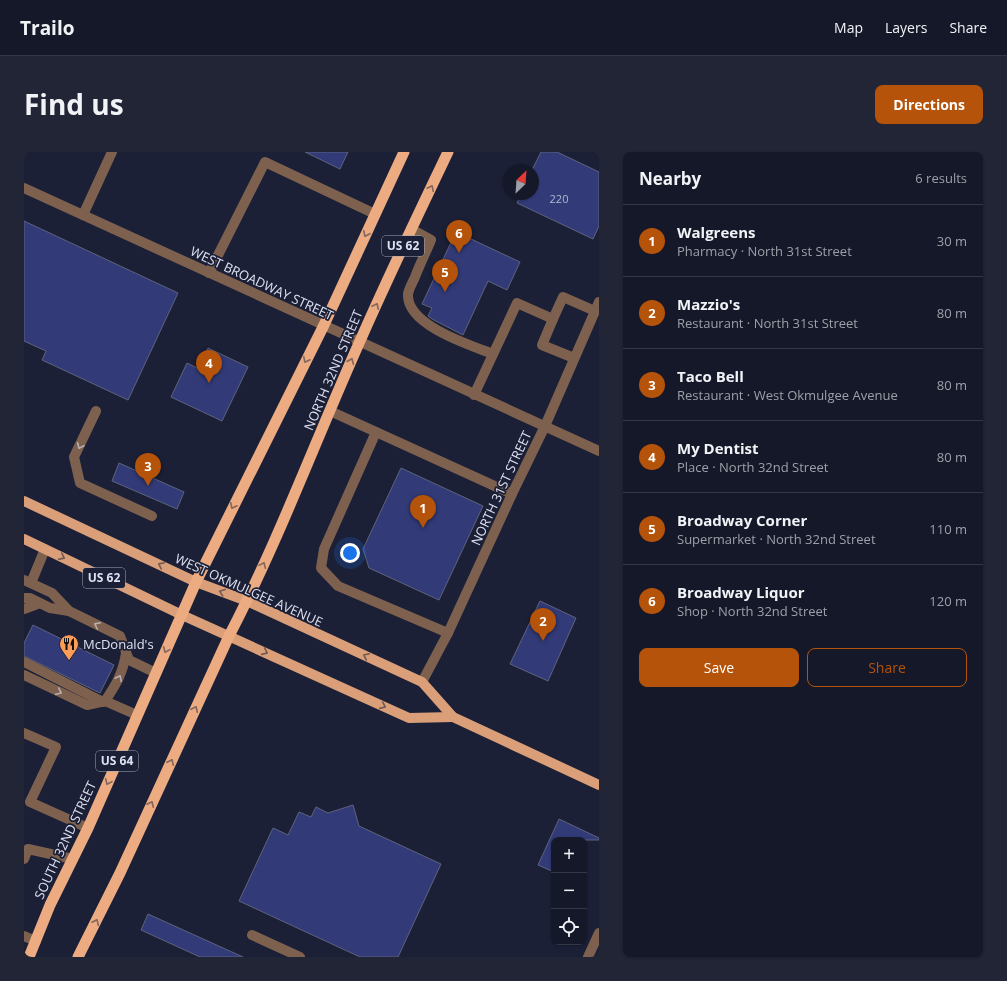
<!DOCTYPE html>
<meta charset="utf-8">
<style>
:root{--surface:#151829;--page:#222535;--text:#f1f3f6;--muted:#9da0a8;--line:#343746;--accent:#b45309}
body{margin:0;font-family:"Open Sans",sans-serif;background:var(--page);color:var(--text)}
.controls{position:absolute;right:12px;bottom:12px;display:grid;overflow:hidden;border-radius:8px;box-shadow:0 1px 3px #0004}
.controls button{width:36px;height:36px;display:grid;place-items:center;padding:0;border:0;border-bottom:1px solid var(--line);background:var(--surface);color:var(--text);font:20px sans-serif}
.compass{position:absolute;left:479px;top:12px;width:36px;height:36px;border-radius:50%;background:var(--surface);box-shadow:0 1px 3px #0004;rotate:25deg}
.you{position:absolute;left:326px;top:401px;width:14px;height:14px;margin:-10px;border:3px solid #fff;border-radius:50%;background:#1a73e8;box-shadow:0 0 0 6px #1a73e833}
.badge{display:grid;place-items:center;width:26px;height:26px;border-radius:50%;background:var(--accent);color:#fff;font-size:13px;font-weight:700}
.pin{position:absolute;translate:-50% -33px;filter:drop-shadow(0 1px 2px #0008)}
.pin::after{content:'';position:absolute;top:21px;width:14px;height:12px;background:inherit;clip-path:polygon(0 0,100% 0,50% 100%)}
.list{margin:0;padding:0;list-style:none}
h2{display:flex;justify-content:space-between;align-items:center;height:52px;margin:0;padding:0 16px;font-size:17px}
h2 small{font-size:13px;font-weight:400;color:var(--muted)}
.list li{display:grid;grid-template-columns:26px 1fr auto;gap:12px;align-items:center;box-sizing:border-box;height:72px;padding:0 16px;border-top:1px solid var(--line)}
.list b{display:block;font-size:15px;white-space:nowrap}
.list p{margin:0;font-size:13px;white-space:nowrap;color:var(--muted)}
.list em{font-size:13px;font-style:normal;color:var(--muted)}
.actions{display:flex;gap:8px;padding:12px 16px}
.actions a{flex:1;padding:9px 0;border:1px solid var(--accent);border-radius:8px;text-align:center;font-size:14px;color:var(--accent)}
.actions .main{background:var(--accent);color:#fff}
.icon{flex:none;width:22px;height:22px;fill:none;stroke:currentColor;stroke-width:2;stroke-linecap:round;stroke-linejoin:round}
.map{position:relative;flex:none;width:575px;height:805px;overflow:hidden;border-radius:8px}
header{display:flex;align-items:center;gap:24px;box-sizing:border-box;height:56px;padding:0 20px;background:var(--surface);border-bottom:1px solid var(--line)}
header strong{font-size:19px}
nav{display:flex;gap:22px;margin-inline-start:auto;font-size:14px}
.intro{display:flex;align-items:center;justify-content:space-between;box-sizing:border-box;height:96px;padding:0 24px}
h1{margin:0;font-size:28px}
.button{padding:10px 18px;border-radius:8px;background:var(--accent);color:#fff;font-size:14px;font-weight:700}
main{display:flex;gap:24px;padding:0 24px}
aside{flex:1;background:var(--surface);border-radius:8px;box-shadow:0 1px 3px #0004}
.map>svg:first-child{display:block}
.building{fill:#323b78;stroke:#5d637e}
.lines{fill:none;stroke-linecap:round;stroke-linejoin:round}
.service{stroke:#7d614e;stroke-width:10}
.minor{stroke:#7d614e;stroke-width:10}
.tertiary{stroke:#7d614e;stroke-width:10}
.primary{stroke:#da9f78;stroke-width:10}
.trunk{stroke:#ecab80;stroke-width:11}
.oneway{stroke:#84665c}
.oneway2{stroke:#b7aeb0}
.oneway3{stroke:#715954}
.labels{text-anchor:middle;stroke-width:3.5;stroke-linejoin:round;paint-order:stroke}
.number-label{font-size:11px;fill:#b2b8d3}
.shield{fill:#1c2037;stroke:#a3a7b9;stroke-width:1}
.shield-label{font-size:12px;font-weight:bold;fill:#dde1f1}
.street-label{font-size:13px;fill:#dde1f1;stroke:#1c2037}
.poi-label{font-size:13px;fill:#dde1f1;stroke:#1c2037;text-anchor:start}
</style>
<header>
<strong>Trailo</strong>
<nav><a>Map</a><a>Layers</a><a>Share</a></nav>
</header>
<div class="intro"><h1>Find us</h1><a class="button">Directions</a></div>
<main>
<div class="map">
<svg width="575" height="805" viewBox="0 0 575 805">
<rect width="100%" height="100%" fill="#1c2037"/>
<!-- building -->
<g class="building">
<path d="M281,0H324L316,17Z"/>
<path d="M517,0H533L575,20V74L569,87L493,51L497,42H509L508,18Z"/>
<path d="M0,69L154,141L104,248L18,208L22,199L0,189Z"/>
<path d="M432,80L496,110L483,138L464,129L439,183L408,167L404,164L408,156L398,152Z"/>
<path d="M184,196L224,215L198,269L147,245L163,211L175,217Z"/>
<path d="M95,311L160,340L153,357L88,329Z"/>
<path d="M377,316L459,354L415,448L345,416L339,397Z"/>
<path d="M516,449L552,466L524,529L486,512Z"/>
<path d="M9,473L90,513L76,541L0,504V491Z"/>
<path d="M329,653L335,674L417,712L374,805H336L215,749L249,676L264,683L275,660L287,665L292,655L304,661Z"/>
<path d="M535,667L575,686V688H530V720L514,713Z"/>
<path d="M124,762L219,805H176L117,778Z"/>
</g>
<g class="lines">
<!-- service -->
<g class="service">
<path d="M387,77L407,88C402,100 396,112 391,125C389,130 385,136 384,142C382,173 446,193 469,202"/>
<path d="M185,121L241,10L351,62"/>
<path d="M529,167L518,193L550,206"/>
<path d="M450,243L493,151L529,167L539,145L571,159"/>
<path d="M72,259L50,305L56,331L128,364"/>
<path d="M306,259L488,342"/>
<path d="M352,280L300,397L297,416L314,434L424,481"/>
<path d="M0,428L28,441L45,459L96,484L105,508L132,521"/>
<path d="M7,431L21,397"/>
<path d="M0,446H6L26,456L45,459"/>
<path d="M0,457L16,451"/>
<path d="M0,510L79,550"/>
<path d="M0,523L63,553L81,549L113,563"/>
<path d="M81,549C92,533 99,521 102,501"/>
<path d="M0,581L32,595L6,650L64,676"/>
<path d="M0,707L4,697L49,707"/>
<path d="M0,784L12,789"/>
</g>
<!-- minor -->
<g class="minor">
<path d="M59,63L88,0"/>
<path d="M398,530L424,481L488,342L521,274L575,150"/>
<path d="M228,783L276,805"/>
<path d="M564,805L575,781"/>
</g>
<!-- tertiary -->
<path class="tertiary" d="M0,36L575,299"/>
<!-- primary -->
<g class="primary">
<path d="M0,349L172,430L223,449L398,530L429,565L575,633"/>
<path d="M0,387L158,463L385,566L429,565"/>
</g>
<!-- trunk -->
<g class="trunk">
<path d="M5,805L26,753L64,676L172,430L300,173L380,0"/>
<path d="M54,805L96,721L205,484C255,388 292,287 336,189C364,125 394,63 424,0"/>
</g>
</g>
<!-- one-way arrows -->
<defs><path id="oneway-chevron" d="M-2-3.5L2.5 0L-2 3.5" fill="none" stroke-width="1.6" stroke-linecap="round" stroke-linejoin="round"/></defs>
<g class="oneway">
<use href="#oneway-chevron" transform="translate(407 36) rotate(-64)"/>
<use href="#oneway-chevron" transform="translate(342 82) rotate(115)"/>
<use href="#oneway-chevron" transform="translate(352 154) rotate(-65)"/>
<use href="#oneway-chevron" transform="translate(282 208) rotate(117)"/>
<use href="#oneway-chevron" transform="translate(327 209) rotate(-67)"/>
<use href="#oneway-chevron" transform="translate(209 354) rotate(116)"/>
<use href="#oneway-chevron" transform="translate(239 413) rotate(-66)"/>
<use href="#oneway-chevron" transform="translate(142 498) rotate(114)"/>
<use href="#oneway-chevron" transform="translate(171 557) rotate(-65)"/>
<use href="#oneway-chevron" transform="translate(147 610) rotate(-65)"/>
<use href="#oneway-chevron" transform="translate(84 630) rotate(114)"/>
<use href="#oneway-chevron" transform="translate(127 652) rotate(-65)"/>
<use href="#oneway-chevron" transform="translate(72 770) rotate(-64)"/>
</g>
<g class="oneway2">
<use href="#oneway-chevron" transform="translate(56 294) rotate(115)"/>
<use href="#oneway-chevron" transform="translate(73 473) rotate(-154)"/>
<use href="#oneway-chevron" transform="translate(95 526) rotate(-64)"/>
<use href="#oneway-chevron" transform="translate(35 540) rotate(25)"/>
</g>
<g class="oneway3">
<use href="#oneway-chevron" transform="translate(38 405) rotate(26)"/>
<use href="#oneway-chevron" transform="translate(137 413) rotate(-154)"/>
<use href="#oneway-chevron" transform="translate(198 440) rotate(-160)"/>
<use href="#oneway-chevron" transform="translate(241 500) rotate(24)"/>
<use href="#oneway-chevron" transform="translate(342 504) rotate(-155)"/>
<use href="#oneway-chevron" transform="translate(359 554) rotate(24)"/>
</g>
<!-- icons -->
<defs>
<symbol id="restaurant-pin" viewBox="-11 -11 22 30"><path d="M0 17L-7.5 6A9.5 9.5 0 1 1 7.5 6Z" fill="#fd9c56" stroke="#1c2037"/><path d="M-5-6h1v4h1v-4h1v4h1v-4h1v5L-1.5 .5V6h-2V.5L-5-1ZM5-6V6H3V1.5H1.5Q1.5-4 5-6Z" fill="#111"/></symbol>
</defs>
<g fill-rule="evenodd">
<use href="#restaurant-pin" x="34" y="481" width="22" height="30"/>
</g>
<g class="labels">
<!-- number labels -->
<g class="number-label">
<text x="535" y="51">220</text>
</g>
<!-- shield labels -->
<g class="shield">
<rect x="358" y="84" width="42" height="20" rx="3"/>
<rect x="59" y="416" width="42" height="20" rx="3"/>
<rect x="72" y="599" width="42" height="20" rx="3"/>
</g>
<g class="shield-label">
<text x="379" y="98">US 62</text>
<text x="80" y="430">US 62</text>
<text x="93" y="613">US 64</text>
</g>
<!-- street labels -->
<g class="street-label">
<text transform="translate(238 131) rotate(25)" y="5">WEST BROADWAY STREET</text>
<text transform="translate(309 218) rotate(-67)" y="5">NORTH 32ND STREET</text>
<text transform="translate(477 336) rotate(-65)" y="5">NORTH 31ST STREET</text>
<text transform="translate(225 438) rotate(24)" y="5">WEST OKMULGEE AVENUE</text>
<text transform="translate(41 688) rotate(-65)" y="5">SOUTH 32ND STREET</text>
</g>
<!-- poi labels -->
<g class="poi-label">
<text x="59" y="497">McDonald's</text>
</g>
</g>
</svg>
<div class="controls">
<button>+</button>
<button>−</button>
<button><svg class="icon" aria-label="locate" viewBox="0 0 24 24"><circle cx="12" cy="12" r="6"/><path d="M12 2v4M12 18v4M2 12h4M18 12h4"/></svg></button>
</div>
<svg class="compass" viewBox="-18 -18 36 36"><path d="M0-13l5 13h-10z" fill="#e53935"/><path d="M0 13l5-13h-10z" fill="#9da0a8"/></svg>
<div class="you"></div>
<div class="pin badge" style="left:399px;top:376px">1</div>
<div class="pin badge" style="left:519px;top:489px">2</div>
<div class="pin badge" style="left:124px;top:334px">3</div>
<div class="pin badge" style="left:185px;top:231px">4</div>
<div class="pin badge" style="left:421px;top:140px">5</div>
<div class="pin badge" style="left:435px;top:101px">6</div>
</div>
<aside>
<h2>Nearby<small>6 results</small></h2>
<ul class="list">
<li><span class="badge">1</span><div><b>Walgreens</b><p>Pharmacy · North 31st Street</p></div><em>30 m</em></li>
<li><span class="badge">2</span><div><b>Mazzio's</b><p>Restaurant · North 31st Street</p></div><em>80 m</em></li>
<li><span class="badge">3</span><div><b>Taco Bell</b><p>Restaurant · West Okmulgee Avenue</p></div><em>80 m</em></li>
<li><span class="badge">4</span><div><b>My Dentist</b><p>Place · North 32nd Street</p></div><em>80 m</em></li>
<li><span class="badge">5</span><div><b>Broadway Corner</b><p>Supermarket · North 32nd Street</p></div><em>110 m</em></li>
<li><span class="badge">6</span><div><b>Broadway Liquor</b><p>Shop · North 32nd Street</p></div><em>120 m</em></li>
</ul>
<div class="actions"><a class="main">Save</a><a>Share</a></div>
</aside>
</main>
